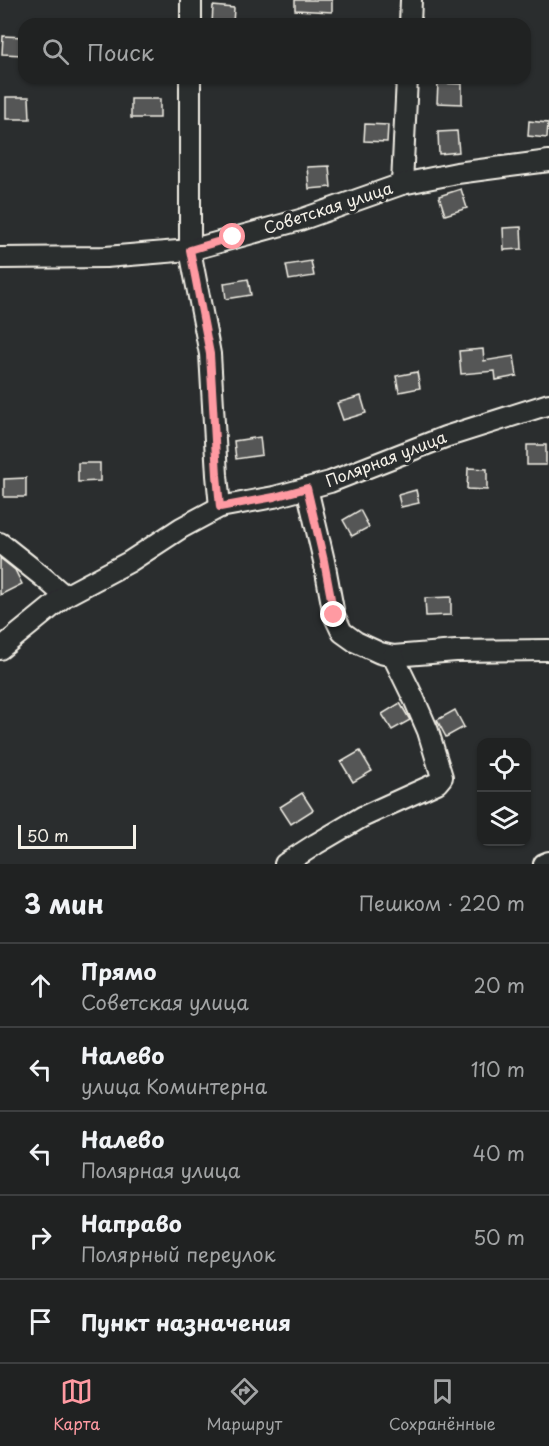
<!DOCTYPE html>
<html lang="ru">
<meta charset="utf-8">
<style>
:root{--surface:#202222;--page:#2d2f2f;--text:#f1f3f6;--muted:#a2a4a5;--line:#3d3f40;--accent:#ff9aa2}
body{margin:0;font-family:"Playpen Sans",sans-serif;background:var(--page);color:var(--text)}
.controls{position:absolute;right:18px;bottom:18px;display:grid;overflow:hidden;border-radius:12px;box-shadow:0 2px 4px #0004}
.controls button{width:54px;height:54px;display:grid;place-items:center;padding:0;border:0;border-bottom:2px solid var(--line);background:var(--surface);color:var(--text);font:30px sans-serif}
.scale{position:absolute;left:18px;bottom:15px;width:118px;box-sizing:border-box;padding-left:6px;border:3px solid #f4f1e8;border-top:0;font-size:16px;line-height:21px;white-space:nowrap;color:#f4f1e8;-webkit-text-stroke:4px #2a2d2e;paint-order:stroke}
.stop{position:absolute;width:18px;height:18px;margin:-14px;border:4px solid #ff9aa2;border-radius:50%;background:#fff}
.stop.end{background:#ff9aa2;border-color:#fff;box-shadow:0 2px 6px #0008}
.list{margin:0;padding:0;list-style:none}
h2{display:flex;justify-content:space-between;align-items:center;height:78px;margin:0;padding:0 24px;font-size:26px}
h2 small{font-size:20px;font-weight:400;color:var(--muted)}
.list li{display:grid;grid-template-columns:39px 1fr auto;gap:18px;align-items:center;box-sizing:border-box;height:84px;padding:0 24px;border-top:2px solid var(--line)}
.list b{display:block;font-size:22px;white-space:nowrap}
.list p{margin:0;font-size:20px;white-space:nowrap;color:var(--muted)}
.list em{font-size:20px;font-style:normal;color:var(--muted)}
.icon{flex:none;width:33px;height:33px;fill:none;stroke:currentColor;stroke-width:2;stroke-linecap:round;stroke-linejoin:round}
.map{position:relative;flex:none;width:549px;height:864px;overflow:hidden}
.search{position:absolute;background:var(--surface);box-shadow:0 2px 4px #0004;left:18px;right:18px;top:18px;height:66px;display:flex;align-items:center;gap:15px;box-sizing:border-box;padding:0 21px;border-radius:18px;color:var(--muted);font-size:22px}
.sheet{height:498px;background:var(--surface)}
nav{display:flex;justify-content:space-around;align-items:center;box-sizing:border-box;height:84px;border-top:2px solid var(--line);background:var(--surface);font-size:16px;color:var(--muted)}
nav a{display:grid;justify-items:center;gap:3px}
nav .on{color:var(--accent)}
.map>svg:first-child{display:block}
.building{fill:#555756;stroke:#f4f1e8;stroke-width:1.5}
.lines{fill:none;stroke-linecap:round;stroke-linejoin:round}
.minor-casing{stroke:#f4f1e8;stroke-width:24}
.minor{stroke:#2a2d2e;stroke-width:20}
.route{stroke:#ff9aa2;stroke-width:8}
.labels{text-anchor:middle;stroke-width:6;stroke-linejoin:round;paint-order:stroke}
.street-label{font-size:16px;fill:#f4f1e8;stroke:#2a2d2e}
</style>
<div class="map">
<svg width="549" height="864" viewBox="0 0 549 864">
<rect width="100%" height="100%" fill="#2a2d2e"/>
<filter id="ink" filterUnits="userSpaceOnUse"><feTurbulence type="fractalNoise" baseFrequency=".0167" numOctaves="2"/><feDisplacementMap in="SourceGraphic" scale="12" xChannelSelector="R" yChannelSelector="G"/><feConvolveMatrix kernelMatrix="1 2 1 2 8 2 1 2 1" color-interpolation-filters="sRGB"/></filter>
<g filter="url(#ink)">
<!-- building -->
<g class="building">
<path d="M295,0H332V12L295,10Z"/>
<path d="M213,6L234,8L233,24H212Z"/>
<path d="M3,36L24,37V55L2,54Z"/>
<path d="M438,83L462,84V104L437,103Z"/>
<path d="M6,97H29L30,119H6Z"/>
<rect x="131" y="99" width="29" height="19"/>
<path d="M529,121L548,123L547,138L528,136Z"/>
<path d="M365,124L388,125L387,142L364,141Z"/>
<path d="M457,131L459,152L439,154L438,132Z"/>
<path d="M329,166L331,187L309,189L307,167Z"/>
<path d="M461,189L467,208L445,215L439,196Z"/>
<path d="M521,227L522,249L504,250L503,228Z"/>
<path d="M311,261L314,276L289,280L286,265Z"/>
<path d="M248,279L251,295L226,299L224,283Z"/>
<path d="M483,349L484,361L514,356L517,376L496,380L495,371L461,374L459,351Z"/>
<path d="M417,372L420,388L399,392L396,376Z"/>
<path d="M361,396L366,413L343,420L337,403Z"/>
<path d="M260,437L262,455L236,459L234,441Z"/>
<rect x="527" y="445" width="19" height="20"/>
<path d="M78,463H100V481L78,482Z"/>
<path d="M468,468L487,469V490L467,489Z"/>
<path d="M26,478V497H4V479Z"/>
<path d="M416,490L419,503L401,507L398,495Z"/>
<path d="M360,510L369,527L352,536L343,520Z"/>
<path d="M0,558L15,570L22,584L0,595Z"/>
<path d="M451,597V615L426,616L425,598Z"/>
<path d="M400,703L410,720L392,730L382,714Z"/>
<path d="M455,710L464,727L446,737L437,720Z"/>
<path d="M360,751L372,771L353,782L341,762Z"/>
<path d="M302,793L313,810L291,824L280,807Z"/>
</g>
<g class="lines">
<defs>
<g id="minor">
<path d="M191,24V0"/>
<path d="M410,24L411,0"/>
<path d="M190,78V250L210,354L217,475L220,507"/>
<path d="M402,184L407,78"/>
<path d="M0,258L106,257L190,250L300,220L402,184L457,173L549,161"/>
<path d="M307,488L324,561L334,615L342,632L356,642L380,653L393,656L456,651L549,650"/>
<path d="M0,543L43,577L65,596"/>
<path d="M0,649L65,596L129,562L181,528L220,507L274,497L330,482L445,437L549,404"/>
<path d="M285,864L316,844L362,817L437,783L442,777L428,731L414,699L393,656"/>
<path d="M544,864L549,862"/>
</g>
</defs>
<!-- minor casing -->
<use href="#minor" class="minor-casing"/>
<!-- minor -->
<use href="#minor" class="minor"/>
</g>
</g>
<g class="lines" filter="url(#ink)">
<!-- route -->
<path class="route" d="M233,237L190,250L210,354L217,475L220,507L274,497L307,488L324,561L334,615"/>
</g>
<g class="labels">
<!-- street labels -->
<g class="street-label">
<text transform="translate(328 208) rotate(-18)" y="6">Советская улица</text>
<text transform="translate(386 459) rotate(-21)" y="6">Полярная улица</text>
</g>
</g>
</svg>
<div class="controls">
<button><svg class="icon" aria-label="locate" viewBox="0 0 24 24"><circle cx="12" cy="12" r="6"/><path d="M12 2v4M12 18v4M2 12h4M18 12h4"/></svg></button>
<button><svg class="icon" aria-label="layers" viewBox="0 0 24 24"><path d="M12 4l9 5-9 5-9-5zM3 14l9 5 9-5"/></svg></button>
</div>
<div class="scale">50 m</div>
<div class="stop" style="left:233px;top:237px"></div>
<div class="stop end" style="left:334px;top:615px"></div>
<div class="search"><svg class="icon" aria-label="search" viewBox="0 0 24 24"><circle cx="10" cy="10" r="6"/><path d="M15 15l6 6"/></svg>Поиск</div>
</div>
<section class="sheet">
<h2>3 мин<small>Пешком · 220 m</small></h2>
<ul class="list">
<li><svg class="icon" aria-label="ahead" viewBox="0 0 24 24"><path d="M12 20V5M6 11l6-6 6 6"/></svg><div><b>Прямо</b><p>Советская улица</p></div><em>20 m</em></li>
<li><svg class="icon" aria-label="left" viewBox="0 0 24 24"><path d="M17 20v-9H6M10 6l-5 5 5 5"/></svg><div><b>Налево</b><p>улица Коминтерна</p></div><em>110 m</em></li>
<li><svg class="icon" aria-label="left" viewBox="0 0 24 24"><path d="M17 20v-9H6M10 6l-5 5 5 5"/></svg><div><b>Налево</b><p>Полярная улица</p></div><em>40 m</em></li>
<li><svg class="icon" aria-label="right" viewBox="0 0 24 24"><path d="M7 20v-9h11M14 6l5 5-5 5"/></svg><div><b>Направо</b><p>Полярный переулок</p></div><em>50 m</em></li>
<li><svg class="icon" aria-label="arrive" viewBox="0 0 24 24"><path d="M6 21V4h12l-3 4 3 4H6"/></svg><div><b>Пункт назначения</b></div></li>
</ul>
</section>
<nav>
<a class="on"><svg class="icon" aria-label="map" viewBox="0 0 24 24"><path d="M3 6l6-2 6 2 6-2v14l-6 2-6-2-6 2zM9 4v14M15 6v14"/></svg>Карта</a>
<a><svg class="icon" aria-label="directions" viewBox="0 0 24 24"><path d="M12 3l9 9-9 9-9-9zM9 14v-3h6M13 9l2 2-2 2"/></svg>Маршрут</a>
<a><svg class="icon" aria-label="saved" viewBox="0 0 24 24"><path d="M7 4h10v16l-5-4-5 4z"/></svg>Сохранённые</a>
</nav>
